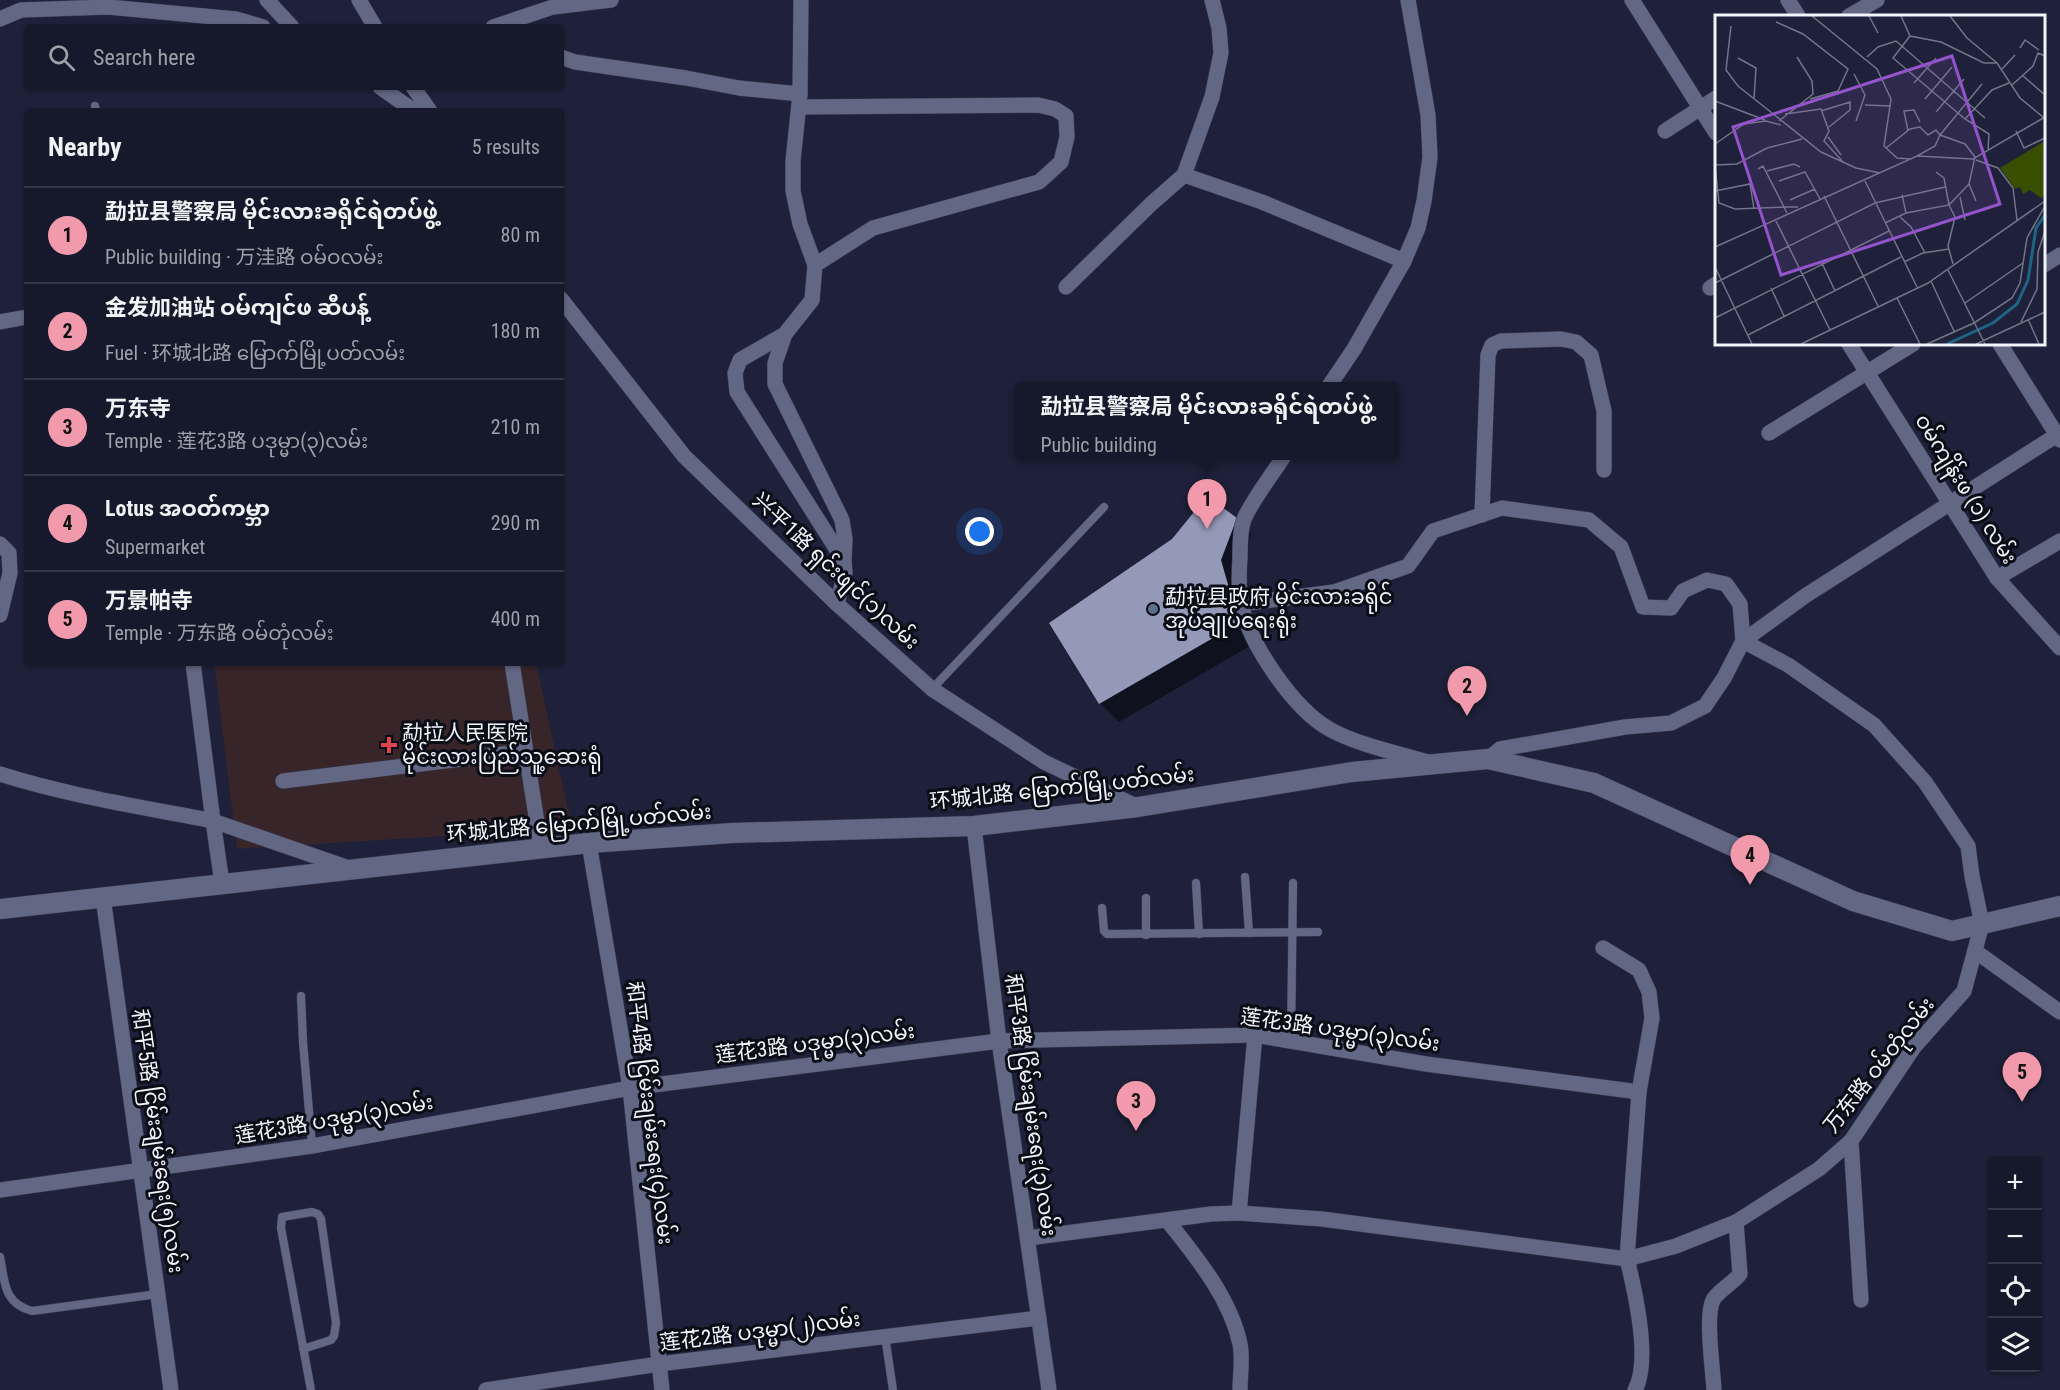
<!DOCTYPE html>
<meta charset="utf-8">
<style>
:root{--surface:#16192b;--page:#1f2233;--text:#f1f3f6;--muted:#9ea0a9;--line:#353847;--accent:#f29aac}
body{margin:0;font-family:"Roboto Condensed","Noto Sans SC","Noto Sans Myanmar",sans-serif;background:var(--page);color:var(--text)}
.controls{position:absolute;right:18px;bottom:18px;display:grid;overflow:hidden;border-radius:6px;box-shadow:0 2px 4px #0004}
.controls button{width:54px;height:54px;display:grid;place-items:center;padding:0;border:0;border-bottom:2px solid var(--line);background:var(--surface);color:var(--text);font:30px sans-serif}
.you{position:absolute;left:980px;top:532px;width:21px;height:21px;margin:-15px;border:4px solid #fff;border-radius:50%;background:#1a73e8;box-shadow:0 0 0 9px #1a73e833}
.badge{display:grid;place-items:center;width:39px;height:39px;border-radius:50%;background:var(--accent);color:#111;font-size:20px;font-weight:700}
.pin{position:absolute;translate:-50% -50px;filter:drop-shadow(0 2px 3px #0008)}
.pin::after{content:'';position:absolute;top:32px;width:21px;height:18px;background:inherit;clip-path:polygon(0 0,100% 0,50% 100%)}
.popup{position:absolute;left:1015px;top:382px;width:384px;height:78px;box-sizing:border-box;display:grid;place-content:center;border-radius:6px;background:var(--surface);filter:drop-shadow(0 2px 4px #0005);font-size:20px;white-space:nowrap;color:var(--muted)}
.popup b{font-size:22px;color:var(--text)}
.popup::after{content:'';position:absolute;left:50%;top:100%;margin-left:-12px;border:12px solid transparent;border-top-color:var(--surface)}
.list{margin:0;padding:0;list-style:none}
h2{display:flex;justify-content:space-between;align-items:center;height:78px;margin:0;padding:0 24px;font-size:26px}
h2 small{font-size:20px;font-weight:400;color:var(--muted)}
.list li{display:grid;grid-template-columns:39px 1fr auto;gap:18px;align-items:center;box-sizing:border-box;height:96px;padding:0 24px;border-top:2px solid var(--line)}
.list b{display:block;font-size:22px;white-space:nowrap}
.list p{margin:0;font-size:20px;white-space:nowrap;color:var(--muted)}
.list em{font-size:20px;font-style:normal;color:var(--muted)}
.icon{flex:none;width:33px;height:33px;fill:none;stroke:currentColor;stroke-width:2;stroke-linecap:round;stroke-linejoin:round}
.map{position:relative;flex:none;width:2060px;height:1390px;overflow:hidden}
.search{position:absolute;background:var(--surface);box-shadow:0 2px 4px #0004;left:24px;top:24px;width:540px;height:66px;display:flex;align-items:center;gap:15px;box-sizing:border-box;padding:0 21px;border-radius:6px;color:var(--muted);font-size:22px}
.panel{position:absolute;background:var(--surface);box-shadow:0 2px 4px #0004;left:24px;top:108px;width:540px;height:558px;border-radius:6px}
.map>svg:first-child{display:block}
.medical{fill:#37252a}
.shadow{fill:#0007}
.building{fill:#9499b8}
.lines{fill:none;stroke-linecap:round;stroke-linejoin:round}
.service-casing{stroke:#3b3d51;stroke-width:9}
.minor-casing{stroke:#3b3d51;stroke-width:16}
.tertiary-casing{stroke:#3b3d51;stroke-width:21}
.service{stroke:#626884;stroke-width:8}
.minor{stroke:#626884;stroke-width:15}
.tertiary{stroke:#626884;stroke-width:20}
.service-dot{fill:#5c6f8a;stroke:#0a0c16;stroke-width:2}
.health-dot{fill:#e0444e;stroke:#0a0c16;stroke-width:2}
.labels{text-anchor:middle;stroke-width:6;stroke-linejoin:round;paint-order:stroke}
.street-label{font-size:21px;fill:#f1f3fd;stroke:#0a0c16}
.poi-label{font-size:21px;fill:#f1f3fd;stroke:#0a0c16;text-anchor:start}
.inset-river{fill:none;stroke:#1e6585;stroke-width:3}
.inset-road{fill:none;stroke:#727587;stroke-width:1.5}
.view{fill:#9354cb;fill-opacity:0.15;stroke:#9354cb;stroke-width:3}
.inset-edge{fill:none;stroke:#f1f3fd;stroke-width:3}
</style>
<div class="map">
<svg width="2060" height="1390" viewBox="0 0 2060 1390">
<rect width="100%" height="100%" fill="#1e2139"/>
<!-- medical -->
<path class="medical" d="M214,663H536L572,828L237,849Z"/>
<!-- shadow -->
<path class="shadow" d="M1236,519L1251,534L1234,576L1257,642L1119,722L1100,703Z"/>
<!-- building -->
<path class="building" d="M1207,496L1237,518L1221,560L1239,623L1099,704L1049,623L1172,539Z"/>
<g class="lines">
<defs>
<g id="service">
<path d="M95,106L96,111"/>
<path d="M932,689L1104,507"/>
<path d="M1245,877L1249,933"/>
<path d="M1196,883L1199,934"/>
<path d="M1146,898V935"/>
<path d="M1102,908L1104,931L1107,934L1318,932"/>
<path d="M301,996L303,1042L312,1146"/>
<path d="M1291,1041L1293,883"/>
<path d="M0,1257C5,1282 3,1303 32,1311L158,1294"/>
<path d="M885,1336L893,1390"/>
<path d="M303,1349L331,1340L334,1336L336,1323L321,1219L318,1214L312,1212L282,1217L281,1228L311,1390"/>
</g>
<g id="minor">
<path d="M267,0L292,27"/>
<path d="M359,0L375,27"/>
<path d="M1632,0L1716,133"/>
<path d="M1788,0L1798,16"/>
<path d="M1849,16L1877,0"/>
<path d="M0,19L21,10L108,7L236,19L263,27"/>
<path d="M493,27L553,7L611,0"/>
<path d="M561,57L575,62L686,78L739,88L800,94L793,161V191L800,224L815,265L812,300L785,334L740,360L735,373L737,392L844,561L845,573L837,604"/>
<path d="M380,87L414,111"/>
<path d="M413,87L430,111"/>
<path d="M800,94L801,0"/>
<path d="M799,107L1038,105L1055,109L1066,116L1067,137L1061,162L1039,182L873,228L815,265"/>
<path d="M1665,131L1716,98"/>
<path d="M1184,175L1262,202L1404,261"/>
<path d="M2044,265L2060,255"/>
<path d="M1066,287L1151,204L1184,175L1212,97L1221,53L1219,28L1212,0"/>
<path d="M1710,288L1716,284"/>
<path d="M561,299L684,456L837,604L932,689L1044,762L1138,807"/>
<path d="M0,322L27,317"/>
<path d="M785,334L775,363V384L842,520L845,539L844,561"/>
<path d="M1849,344L1997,578L2060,648"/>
<path d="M2000,344L2060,440"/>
<path d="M1329,386L1354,349L1404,261L1418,228L1424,201L1430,157L1428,115L1408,0"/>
<path d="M1769,433L1913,344"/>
<path d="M1284,456C1272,475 1255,496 1245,517C1240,528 1240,545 1240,557C1239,572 1238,588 1241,603C1249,644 1294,710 1331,730C1361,746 1398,753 1431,763"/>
<path d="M1482,515L1488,355L1492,345L1501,341L1561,339L1576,342L1591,355L1604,411V470"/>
<path d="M0,544L9,553L10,573L0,615"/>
<path d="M1997,578L2060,541"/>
<path d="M1241,604L1334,592L1408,566L1433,531L1502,508L1589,520L1621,547L1643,607L1671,608L1683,591L1707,580L1726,584L1740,604L1743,641L1805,596L2060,433"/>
<path d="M193,663L213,821L349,868"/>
<path d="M512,663L541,848"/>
<path d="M1488,759L1500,749L1625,727L1671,723L1705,706L1724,678L1743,641L1788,665L1874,725L1925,782L1968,846L1972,876L1982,924L1964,991L1914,1047L1851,1141L1819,1169L1736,1222L1676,1246L1627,1259C1635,1291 1651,1361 1635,1390"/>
<path d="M0,774C69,796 142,807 213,821L222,883"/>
<path d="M283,781L526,751"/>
<path d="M974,826L999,1041L1049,1390"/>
<path d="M589,843L630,1088L662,1390"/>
<path d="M103,897L171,1390"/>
<path d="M1975,951L2060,1012"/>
<path d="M1851,1141L1861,1300"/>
<path d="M0,1190L312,1146L630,1088L999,1041L1255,1035L1426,1064L1639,1092"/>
<path d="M1239,1213L1255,1035"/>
<path d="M1167,1220C1196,1257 1230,1297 1240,1344C1243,1358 1240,1376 1240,1390"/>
<path d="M1028,1238L1211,1214L1239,1213L1322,1219L1627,1259L1639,1092L1652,1018L1649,992L1639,970L1603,948"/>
<path d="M486,1390L659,1364L1039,1318"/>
<path d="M1714,1390C1713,1369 1705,1317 1713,1300C1717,1292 1733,1283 1740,1274L1736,1222"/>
</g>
<path id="tertiary" d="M0,909L589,843L732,833L974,826L1138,807L1352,772L1488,759L1594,783L1853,901L1952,931L2060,906"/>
</defs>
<!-- service casing -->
<use href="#service" class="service-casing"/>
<!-- minor casing -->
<use href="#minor" class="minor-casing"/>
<!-- tertiary casing -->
<use href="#tertiary" class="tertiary-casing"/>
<!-- service -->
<use href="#service" class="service"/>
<!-- minor -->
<use href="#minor" class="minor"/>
<!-- tertiary -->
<use href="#tertiary" class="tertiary"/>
</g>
<!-- markers -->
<circle class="service-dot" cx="1153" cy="609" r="6"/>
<path class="health-dot" d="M386 736h6v6h6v6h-6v6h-6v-6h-6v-6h6z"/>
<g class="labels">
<!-- street labels -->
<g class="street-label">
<text transform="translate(1966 489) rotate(58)" y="7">ဝမ်ကျိန်းဖ (၁) လမ်း</text>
<text transform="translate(836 571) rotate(43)" y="7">兴平1路 ရှင်းဖျင်(၁)လမ်း</text>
<text transform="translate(1062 788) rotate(-6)" y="7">环城北路 မြောက်မြို့ပတ်လမ်း</text>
<text transform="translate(579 823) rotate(-5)" y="7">环城北路 မြောက်မြို့ပတ်လမ်း</text>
<text transform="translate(1340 1030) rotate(8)" y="7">莲花3路 ပဒုမ္မာ(၃)လမ်း</text>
<text transform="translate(815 1043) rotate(-7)" y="7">莲花3路 ပဒုမ္မာ(၃)လမ်း</text>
<text transform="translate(1879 1065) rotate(-52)" y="7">万东路 ဝမ်တုံလမ်း</text>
<text transform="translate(1031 1105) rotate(82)" y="7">和平3路 ငြိမ်းချမ်းရေး(၃)လမ်း</text>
<text transform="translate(650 1113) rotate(83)" y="7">和平4路 ငြိမ်းချမ်းရေး(၄)လမ်း</text>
<text transform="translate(334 1119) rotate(-10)" y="7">莲花3路 ပဒုမ္မာ(၃)လမ်း</text>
<text transform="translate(158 1141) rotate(82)" y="7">和平5路 ငြိမ်းချမ်းရေး(၅)လမ်း</text>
<text transform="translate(760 1331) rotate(-7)" y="7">莲花2路 ပဒုမ္မာ(၂)လမ်း</text>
</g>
<!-- poi labels -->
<g class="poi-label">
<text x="1165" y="604">勐拉县政府 မိုင်းလားခရိုင်<tspan x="1165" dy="24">အုပ်ချုပ်ရေးရုံး</tspan></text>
<text x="402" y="740">勐拉人民医院<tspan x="402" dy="24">မိုင်းလားပြည်သူ့ဆေးရုံ</tspan></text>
</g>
</g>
<!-- overview -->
<g transform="translate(1715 15)">
<rect width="330" height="330" fill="#1e2139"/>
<path d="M330,126V180L326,183L315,175L308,179L305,172L300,174L285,153Z" fill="#384f02"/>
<path class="inset-river" d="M232,329L278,308L302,289L313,265L321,213L330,200"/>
<path class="inset-road" d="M97,1L162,54L176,84L169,131L182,143L195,144M154,1L163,18M186,1L195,21L226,27L269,48H282M235,1L252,23L282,48L305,83L328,102M61,7L88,19L133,54L123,76L95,84M16,11L11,55L23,71L106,137L141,153L165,158M195,21L178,43L250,104L274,119L273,134M305,33L310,25L324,35M152,42L163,32L181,26L270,103M23,43L41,53L39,84M287,54L300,40M139,59L150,80L141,106M307,60L330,80M199,68L221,43M296,71L318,51L323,38L330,41M210,84L237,52M0,86L50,105M150,90L176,91M106,96L135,87V95L114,112M221,97L249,64M70,99L106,94L114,116L109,126L128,147M250,104L277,75L294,68M64,106L98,79L97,66L82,42M193,116L189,96L199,95L205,107M301,116L309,133L330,123M113,122L126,140M0,129L29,109L51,106L66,110M171,133L195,114L205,112L213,120L221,115L225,120L267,69M202,141L220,131L225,120L250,129L260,142L254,169L234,190L240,202L233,231L238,249M261,145L283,153L298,173L302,205M0,150L4,188L20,194L69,192L72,198M0,150L22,149L52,133L87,124M43,154L48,151L69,192H83M52,156L79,149L85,152M64,166L90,157L105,184M150,166L202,272M254,169L261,186M0,176L35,169L39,194M187,180L191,198M109,181L163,291M245,182L250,205M75,185L100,174M185,202L196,212L210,238M60,204L115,315M170,208L191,198L234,190L229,163L221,157M0,232L202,141L258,144L330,102M189,247L208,238L234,234M107,248L120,276M0,252L37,329M233,255L270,329M216,266L239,316M0,268L160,188L230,172M56,273L69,301M182,283L205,329M250,288L308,248M0,303L174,216M313,304L324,329M306,307L322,274L323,237L330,216M33,320L186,242M86,329L213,268L330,186M212,329L259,308L297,283L305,268L312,223L330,191M261,329L330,297"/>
<path class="view" d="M237,41L285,189L66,260L18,112Z"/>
<rect width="330" height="330" class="inset-edge"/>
</g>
</svg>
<div class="controls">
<button>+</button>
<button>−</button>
<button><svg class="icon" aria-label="locate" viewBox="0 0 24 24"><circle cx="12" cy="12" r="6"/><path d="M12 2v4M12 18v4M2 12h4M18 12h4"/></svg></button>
<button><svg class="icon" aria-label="layers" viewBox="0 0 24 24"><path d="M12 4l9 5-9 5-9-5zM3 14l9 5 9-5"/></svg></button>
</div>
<div class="you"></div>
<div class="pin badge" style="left:1207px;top:529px">1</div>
<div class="popup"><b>勐拉县警察局 မိုင်းလားခရိုင်ရဲတပ်ဖွဲ့</b>Public building</div>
<div class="pin badge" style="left:1467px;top:716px">2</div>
<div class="pin badge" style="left:1136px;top:1131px">3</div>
<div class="pin badge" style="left:1750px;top:885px">4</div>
<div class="pin badge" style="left:2022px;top:1102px">5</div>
<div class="search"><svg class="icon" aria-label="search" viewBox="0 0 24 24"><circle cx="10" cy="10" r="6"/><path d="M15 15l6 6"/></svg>Search here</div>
<section class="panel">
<h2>Nearby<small>5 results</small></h2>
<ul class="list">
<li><span class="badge">1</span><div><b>勐拉县警察局 မိုင်းလားခရိုင်ရဲတပ်ဖွဲ့</b><p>Public building · 万洼路 ဝမ်ဝလမ်း</p></div><em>80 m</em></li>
<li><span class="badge">2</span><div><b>金发加油站 ဝမ်ကျင်ဖ ဆီပန့်</b><p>Fuel · 环城北路 မြောက်မြို့ပတ်လမ်း</p></div><em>180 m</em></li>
<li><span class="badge">3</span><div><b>万东寺</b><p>Temple · 莲花3路 ပဒုမ္မာ(၃)လမ်း</p></div><em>210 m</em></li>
<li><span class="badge">4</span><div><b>Lotus အဝတ်ကမ္ဘာ</b><p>Supermarket</p></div><em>290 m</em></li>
<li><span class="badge">5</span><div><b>万景帕寺</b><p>Temple · 万东路 ဝမ်တုံလမ်း</p></div><em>400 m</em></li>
</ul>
</section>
</div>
